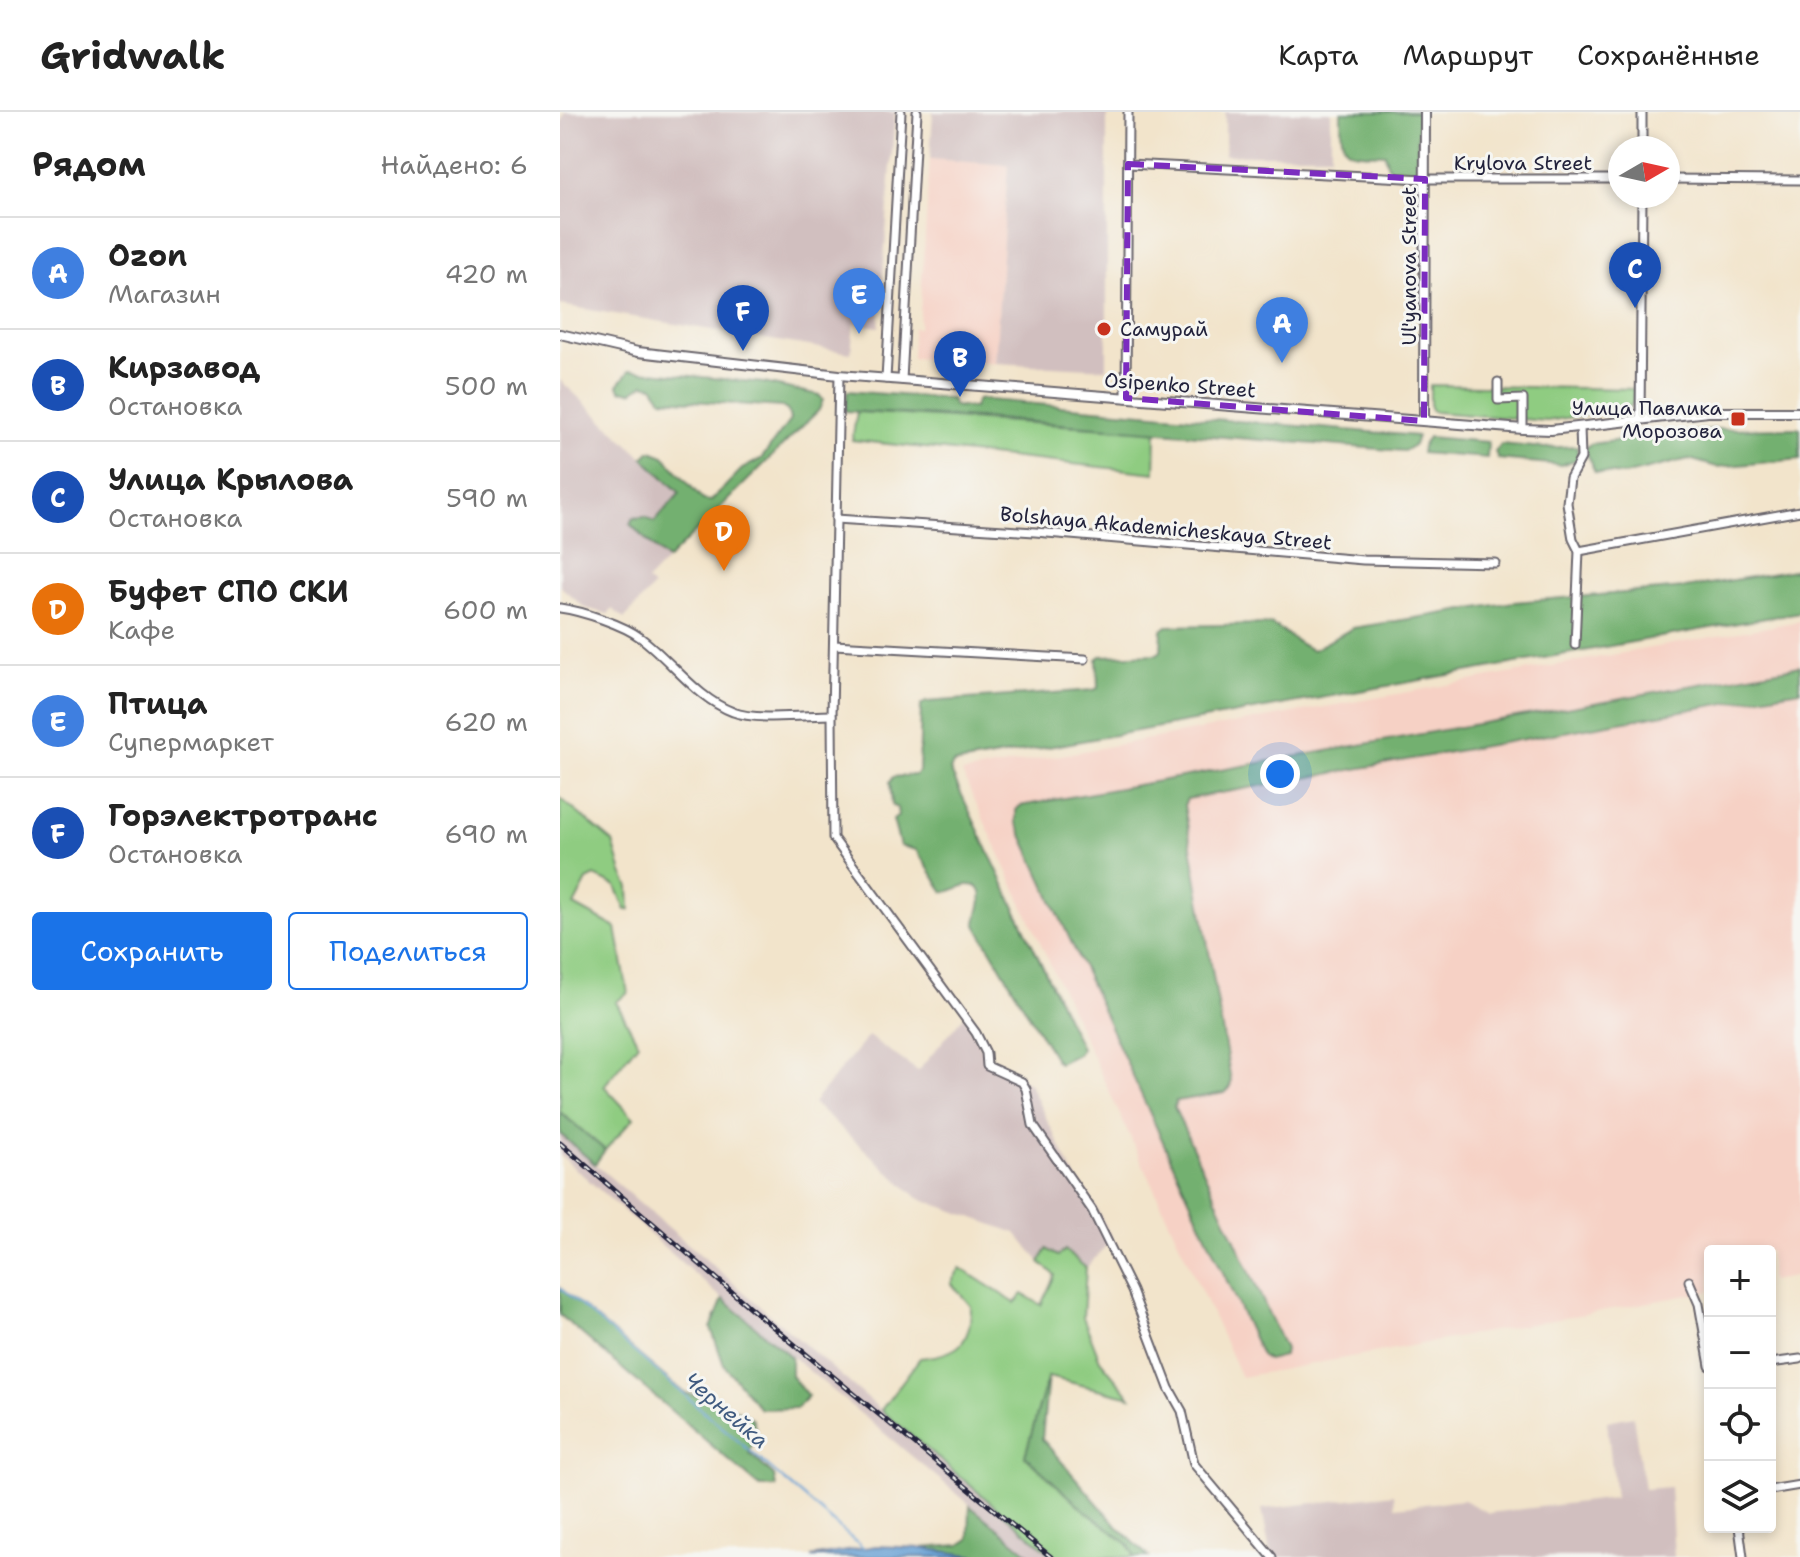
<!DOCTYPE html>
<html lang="ru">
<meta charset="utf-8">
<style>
:root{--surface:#fff;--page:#f2f2f2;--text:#222;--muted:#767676;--line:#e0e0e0;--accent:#1a73e8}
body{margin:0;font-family:"Shantell Sans",sans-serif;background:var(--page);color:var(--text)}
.controls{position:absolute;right:24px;bottom:24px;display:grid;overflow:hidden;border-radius:8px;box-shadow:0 4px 12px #0003}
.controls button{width:72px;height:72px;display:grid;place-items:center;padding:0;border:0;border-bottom:2px solid var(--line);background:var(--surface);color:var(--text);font:40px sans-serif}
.compass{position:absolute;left:1048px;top:24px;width:72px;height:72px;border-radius:50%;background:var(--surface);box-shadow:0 4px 12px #0003;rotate:81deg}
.you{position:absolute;left:720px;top:662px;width:28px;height:28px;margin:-20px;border:6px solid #fff;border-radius:50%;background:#1a73e8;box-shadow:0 0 0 12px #1a73e833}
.badge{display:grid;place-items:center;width:52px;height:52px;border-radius:50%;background:var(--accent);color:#fff;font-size:26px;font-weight:700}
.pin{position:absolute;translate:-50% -66px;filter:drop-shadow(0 2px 4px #0008)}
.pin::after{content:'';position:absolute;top:42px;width:28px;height:24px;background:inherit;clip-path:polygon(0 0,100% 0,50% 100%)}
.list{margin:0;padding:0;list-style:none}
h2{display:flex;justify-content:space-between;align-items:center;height:104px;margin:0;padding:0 32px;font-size:34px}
h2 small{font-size:26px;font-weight:400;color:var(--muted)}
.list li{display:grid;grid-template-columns:52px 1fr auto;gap:24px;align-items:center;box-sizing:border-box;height:112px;padding:0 32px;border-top:2px solid var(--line)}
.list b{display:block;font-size:30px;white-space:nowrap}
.list p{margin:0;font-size:26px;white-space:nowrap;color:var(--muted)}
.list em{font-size:26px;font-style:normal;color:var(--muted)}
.actions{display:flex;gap:16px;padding:24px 32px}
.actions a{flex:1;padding:18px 0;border:2px solid var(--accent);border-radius:8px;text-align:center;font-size:28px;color:var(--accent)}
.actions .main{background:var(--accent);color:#fff}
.icon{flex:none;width:44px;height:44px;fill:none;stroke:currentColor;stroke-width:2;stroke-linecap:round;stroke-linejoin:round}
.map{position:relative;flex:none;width:1240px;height:1445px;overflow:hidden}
header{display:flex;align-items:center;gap:48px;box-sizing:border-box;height:112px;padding:0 40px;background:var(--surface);border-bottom:2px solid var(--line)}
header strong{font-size:38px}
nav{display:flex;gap:44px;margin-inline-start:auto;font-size:28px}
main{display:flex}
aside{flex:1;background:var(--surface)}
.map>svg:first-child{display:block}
.built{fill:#f6d1c5}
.industrial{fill:#d1bfbf}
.green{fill:#8fcc81;stroke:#58775e;stroke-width:2}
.forest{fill:#73b06f;stroke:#4a6955;stroke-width:2}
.water{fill:#639ed3;stroke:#426087;stroke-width:2}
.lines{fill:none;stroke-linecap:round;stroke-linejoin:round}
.stream{stroke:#639ed3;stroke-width:2}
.minor-casing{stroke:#6b666d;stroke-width:11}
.major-casing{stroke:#6b666d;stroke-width:12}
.minor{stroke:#fff;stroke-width:7}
.major{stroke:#fff;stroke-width:8}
.rail-casing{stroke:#22223b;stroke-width:5}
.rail{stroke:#f6f6f2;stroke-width:2;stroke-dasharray:6;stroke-linecap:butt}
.marked{fill:none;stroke:#7b2cbf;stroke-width:6;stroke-dasharray:16 10;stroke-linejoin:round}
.poi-dot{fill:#c8321e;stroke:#f6f6f2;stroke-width:3}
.labels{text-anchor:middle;stroke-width:6;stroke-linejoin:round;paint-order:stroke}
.street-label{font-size:20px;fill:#22223b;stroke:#f6f6f2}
.poi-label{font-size:20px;fill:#22223b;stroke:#f6f6f2;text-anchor:start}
.water-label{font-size:22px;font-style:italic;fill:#3f5a7f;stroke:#f6f6f2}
</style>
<header>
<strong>Gridwalk</strong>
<nav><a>Карта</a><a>Маршрут</a><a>Сохранённые</a></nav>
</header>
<main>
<aside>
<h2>Рядом<small>Найдено: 6</small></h2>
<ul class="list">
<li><span class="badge" style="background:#3f7fe0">A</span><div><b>Ozon</b><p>Магазин</p></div><em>420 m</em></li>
<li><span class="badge" style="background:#1a4fb4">B</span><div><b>Кирзавод</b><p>Остановка</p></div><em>500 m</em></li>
<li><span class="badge" style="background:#1a4fb4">C</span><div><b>Улица Крылова</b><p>Остановка</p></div><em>590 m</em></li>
<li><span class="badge" style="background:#e8710a">D</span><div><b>Буфет СПО СКИ</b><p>Кафе</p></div><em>600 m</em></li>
<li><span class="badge" style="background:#3f7fe0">E</span><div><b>Птица</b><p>Супермаркет</p></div><em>620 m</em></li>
<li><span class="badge" style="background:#1a4fb4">F</span><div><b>Горэлектротранс</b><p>Остановка</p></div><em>690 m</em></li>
</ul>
<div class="actions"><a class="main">Сохранить</a><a>Поделиться</a></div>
</aside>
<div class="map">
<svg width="1240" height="1445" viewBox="0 0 1240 1445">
<rect width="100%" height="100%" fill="#f6f6f2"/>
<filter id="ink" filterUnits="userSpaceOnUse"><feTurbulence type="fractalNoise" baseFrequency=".0125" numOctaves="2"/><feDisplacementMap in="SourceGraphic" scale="16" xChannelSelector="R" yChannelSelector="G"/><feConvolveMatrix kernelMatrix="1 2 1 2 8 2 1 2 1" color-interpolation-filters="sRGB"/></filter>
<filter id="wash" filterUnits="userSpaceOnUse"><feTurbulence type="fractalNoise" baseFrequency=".006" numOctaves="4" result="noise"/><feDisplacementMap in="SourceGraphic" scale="32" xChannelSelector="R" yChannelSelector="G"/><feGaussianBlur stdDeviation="1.8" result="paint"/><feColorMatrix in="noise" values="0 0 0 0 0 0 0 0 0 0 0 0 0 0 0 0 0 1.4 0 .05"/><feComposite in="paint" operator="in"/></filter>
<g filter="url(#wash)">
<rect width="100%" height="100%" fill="#f2e4cb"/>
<!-- built -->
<g class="built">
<path d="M370,47L448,53L435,251L352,246L353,216H359Z"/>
<path d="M1240,509V1164L1210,1169V1139H1150V1179L681,1265L402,661Z"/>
</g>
<!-- industrial -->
<g class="industrial">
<path d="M5,0H335L319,215L294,211L291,241L0,193V13Z"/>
<path d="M373,0H547V257L435,251L448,53L370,47Z"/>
<rect x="665" y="0" width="106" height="43"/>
<path d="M0,268L147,406L87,469L93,475L64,507L53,497L48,502L25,496L0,474Z"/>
<path d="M404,904L427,948L442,950L470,973L512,1059L536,1095L552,1127L526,1156L505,1138L498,1144L487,1138L480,1150L456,1121L358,1086L253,991L308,924L358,959Z"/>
<path d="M0,1022L321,1298L495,1445H473L163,1187L0,1043Z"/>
<path d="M1073,1304L1084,1377L1110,1375L1114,1445H716L710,1440L702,1397L834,1382L835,1395L903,1388L929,1401L1055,1386L1047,1309Z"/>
</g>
<!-- green -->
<g class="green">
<path d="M870,273L1074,277L1073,291L1068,296L987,309L875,300L870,297Z"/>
<path d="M297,300L596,319L595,361L292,328Z"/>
<path d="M0,686L53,730L62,761L69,775L70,798H66L56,774L35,764L27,768L14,793L56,816L68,881L56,890L78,931L44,974L74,1006L45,1038L0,1000Z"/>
<path d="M487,1137L498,1144L505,1138L526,1156L523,1205L540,1248L571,1285L488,1265L465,1344L522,1396L568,1432L575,1445H495L321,1298L360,1246C398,1242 411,1233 411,1194L391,1171L400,1156L455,1191L463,1182L481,1193L495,1163L480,1150Z"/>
</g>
<!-- forest -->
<g class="forest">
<path d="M781,0H858V57C842,71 827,63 825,42C783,41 781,44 781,0Z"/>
<path d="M70,258L204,271L259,283L263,288L259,298L107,448L70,412L73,406L86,405L94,410L120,381L83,346L91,339L104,344L143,388L151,389L182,357L201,347L230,308L228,299L222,295L102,287L93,274L84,272L72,280L60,278L58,273Z"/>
<path d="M287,279L391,287L394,294L414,296L417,287L857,324L854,333L844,339L435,307L285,299Z"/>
<path d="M1240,316V347L1157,355L1129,347L1063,363L1035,360L1025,337L1030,332L1154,317Z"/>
<path d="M868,325L928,330L927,346L861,341L862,335Z"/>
<path d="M941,332L984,336L1017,334L1018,347L1001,353L938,347L935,340Z"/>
<path d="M1240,457V500L393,652L390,658L521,936L519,941L499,951L496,949L416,813C415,802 433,773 409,773C401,773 392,780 384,780L356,738L340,734L333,708L338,704L337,696L332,693L330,670L333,665L355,663L359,659L361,593L366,590L534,578L538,576L537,547L541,544L597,542L601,539L602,518L607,514L711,512C726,519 738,534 753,538L793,516L954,490L1125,476Z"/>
<path d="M1240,554V578L627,687L624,693L671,969L670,976L665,981L616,989L614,995L725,1237L724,1244L708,1248L701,1243L456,710V698L460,694Z"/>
<path d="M0,1000L45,1038L35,1052L0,1022Z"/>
<path d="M0,1176L124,1281L157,1288L192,1306L197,1322L189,1341L214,1364L216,1375H200L0,1203Z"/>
<path d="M163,1187L231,1245V1264L248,1284L237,1296L200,1297L164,1253L151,1216Z"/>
<path d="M488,1264L482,1327L557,1414L589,1445H575L568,1432L522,1396L465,1344Z"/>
<path d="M410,1394L473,1445H422L361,1436L400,1433L409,1427Z"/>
</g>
<!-- water -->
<path class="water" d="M316,1434L361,1436L422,1445H251Z"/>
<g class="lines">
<!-- stream -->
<path class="stream" d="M0,1176L303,1436"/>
</g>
</g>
<g filter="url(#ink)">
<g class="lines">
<defs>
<g id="minor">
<path d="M1082,0V36"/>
<path d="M568,52L865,67H1060"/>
<path d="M1108,67L1240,68"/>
<path d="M279,263L272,603L273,726L416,921L426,941L427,954L462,970L466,977L473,1013L532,1098L572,1179L609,1276L622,1299L634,1352L712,1445"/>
<path d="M326,267L341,0"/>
<path d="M342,268L357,0"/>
<path d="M938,270V288L963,287V317"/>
<path d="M566,286L568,0"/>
<path d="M1080,308L1082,84"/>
<path d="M1020,315L1021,346L1010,366L1007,391L1013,427L1019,439L1240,399"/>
<path d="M276,407L475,420L803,448L935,451"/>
<path d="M0,496C22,499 64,513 81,526C112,549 136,586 173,600C195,609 247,603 272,603"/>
<path d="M274,533L525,547"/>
<path d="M1015,533L1019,439"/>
<path d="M1129,1169L1139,1192L1150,1254"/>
<path d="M1210,1251L1240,1247"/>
<path d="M1210,1378L1240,1373"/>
<path d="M1179,1415L1183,1445"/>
</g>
<g id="major">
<path d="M0,222L78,240L279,263L963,317L991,318L1148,300H1240"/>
<path d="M864,309L865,0"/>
</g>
</defs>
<!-- minor casing -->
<use href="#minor" class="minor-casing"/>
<!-- major casing -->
<use href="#major" class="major-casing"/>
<!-- minor -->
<use href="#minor" class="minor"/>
<!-- major -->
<use href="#major" class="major"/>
<defs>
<path id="rail" d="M0,1031L194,1199L491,1445"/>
</defs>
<!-- rail casing -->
<use href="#rail" class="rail-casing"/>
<!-- rail -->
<use href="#rail" class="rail"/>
</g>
</g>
<!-- marked area -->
<path class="marked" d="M568,52L865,67L864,309L566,286Z"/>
<!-- markers -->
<g class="poi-dot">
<circle cx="544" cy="217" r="8"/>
<rect x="1170" y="299" width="16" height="16" rx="4"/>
</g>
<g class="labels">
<!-- street labels -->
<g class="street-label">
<text x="963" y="58">Krylova Street</text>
<text transform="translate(849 154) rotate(-90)" y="7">Ul'yanova Street</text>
<text transform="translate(620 273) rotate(4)" y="7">Osipenko Street</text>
<text transform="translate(606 416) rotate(5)" y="7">Bolshaya Akademicheskaya Street</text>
</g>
<!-- poi labels -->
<g class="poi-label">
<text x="560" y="224">Самурай</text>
<text x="1162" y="303" text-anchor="end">Улица Павлика<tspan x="1162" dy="23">Морозова</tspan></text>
</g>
<!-- water labels -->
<g class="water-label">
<text transform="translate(167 1298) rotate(41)" y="8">Чернейка</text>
</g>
</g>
</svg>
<div class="controls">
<button>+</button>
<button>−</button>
<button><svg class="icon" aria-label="locate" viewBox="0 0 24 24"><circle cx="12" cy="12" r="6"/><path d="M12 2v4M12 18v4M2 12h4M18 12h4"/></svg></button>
<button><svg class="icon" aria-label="layers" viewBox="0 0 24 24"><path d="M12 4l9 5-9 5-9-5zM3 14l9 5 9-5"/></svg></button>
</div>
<svg class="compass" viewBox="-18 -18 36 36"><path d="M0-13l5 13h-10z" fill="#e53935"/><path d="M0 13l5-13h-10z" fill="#767676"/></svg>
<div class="you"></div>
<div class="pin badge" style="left:722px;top:251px;background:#3f7fe0">A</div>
<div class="pin badge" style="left:400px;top:285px;background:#1a4fb4">B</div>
<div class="pin badge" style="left:1075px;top:196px;background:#1a4fb4">C</div>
<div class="pin badge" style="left:164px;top:459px;background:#e8710a">D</div>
<div class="pin badge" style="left:299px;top:222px;background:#3f7fe0">E</div>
<div class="pin badge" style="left:183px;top:239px;background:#1a4fb4">F</div>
</div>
</main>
